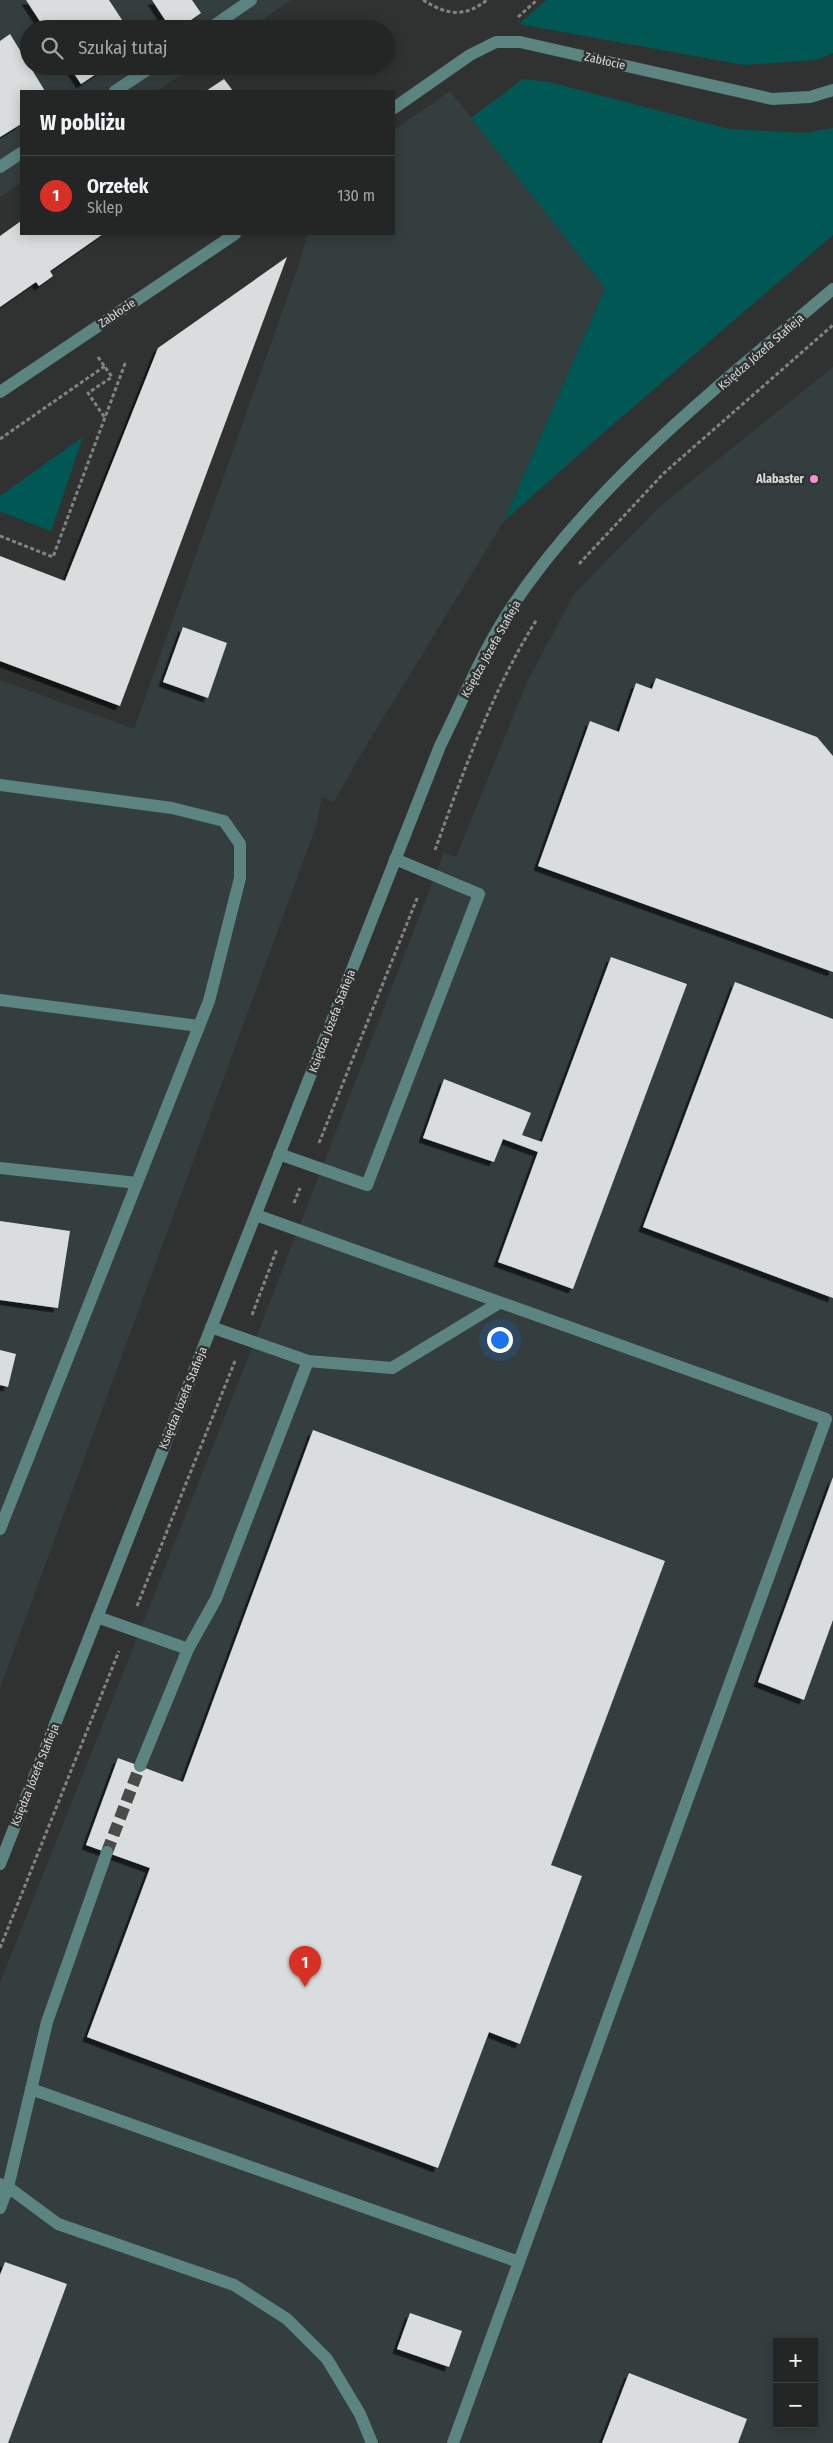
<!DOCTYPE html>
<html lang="pl">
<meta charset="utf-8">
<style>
:root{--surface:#242626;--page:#2c2e2e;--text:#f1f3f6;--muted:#a3a5a7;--line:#414343;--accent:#d93025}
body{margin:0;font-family:"Fira Sans Condensed",sans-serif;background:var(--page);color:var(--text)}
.controls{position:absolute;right:15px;bottom:15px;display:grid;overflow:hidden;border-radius:0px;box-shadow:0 2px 12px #0003}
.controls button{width:45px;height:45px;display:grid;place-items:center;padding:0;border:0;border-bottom:1px solid var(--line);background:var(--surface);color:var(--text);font:25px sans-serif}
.you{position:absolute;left:499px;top:1339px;width:18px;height:18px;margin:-12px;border:4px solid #fff;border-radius:50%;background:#1a73e8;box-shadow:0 0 0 8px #1a73e833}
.badge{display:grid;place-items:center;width:32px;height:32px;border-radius:50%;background:var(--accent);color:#fff;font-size:16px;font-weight:700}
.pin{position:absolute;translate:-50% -41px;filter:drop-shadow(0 1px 2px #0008)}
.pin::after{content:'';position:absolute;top:26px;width:18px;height:15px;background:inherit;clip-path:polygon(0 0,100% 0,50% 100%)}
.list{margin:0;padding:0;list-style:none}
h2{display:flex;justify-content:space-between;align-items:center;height:65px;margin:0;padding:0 20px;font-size:21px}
h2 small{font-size:16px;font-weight:400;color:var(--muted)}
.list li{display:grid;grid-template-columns:32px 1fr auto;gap:15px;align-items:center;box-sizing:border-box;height:80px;padding:0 20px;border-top:1px solid var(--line)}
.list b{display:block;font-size:19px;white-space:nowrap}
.list p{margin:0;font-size:16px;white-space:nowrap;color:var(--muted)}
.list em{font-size:16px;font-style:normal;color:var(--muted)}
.icon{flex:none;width:28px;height:28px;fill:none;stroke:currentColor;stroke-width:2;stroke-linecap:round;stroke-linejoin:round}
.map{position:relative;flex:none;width:833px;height:2443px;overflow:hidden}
.search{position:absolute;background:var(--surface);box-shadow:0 2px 12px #0003;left:20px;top:20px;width:375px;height:55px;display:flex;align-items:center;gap:12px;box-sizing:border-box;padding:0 18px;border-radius:28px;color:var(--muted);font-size:19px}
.panel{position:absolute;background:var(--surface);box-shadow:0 2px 12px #0003;left:20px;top:90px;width:375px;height:145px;border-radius:0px}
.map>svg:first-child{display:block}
.built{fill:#343e3e;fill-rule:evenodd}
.green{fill:#015754}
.building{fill:#d9dddd;filter:url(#shadow)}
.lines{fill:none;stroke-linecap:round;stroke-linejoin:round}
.minor-tunnel{stroke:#494b4b;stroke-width:12;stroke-dasharray:12 6;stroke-linecap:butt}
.path{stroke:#818382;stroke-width:3;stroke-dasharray:4 2.5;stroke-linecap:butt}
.minor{stroke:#5c8481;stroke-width:12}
.poi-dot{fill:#f591d2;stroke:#303232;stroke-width:2}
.labels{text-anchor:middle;stroke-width:5;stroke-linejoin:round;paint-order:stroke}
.street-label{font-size:12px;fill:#d9dbda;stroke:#303232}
.poi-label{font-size:12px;font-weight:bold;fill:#d9dbda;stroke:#303232;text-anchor:end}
</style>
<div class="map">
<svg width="833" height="2443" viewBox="0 0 833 2443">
<defs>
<filter id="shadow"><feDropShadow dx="-4.5" dy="4.5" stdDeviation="0" flood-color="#0009"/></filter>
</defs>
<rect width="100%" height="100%" fill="#303232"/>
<!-- built -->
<g class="built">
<path d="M0,0H291L249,29H29V66H194L157,91H21V183L0,197Z"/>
<path d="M450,91L605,288L504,521L358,759L334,802L322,797L315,829L0,1688V680L134,729L296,273L308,234H394V130Z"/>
<path d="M833,367V2443H0V1983L254,1343L444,853L456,857L528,680L574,594L659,507ZM777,2342H814V2424H777Z"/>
</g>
<!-- green -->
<g class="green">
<path d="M546,0H833V53L816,60L744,65L519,24Z"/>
<path d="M523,79L549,82L729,129L804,133L833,128V235L602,434L504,521L605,288L471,118Z"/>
<path d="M83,437L51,531L0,512V496Z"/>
</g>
<!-- building -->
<g class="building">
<path d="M26,0H109L128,29H45Z"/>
<path d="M152,0H192L201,13L178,29H171Z"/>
<path d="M10,34L45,91H21V124L0,137V41Z"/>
<path d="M69,66H108L81,84Z"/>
<path d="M224,79L233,91H206Z"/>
<path d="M21,221V234H103L50,271L53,276L39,286L36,282L0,307V236Z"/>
<path d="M287,257L120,706L0,661V556L65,581L158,348Z"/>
<path d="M183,627L227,643L208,698L163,682Z"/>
<path d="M656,678L817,737L833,756V972L538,866L590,721L619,732L636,683L652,689Z"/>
<path d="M611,957L687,984L573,1289L498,1262L538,1152L503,1139L494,1162L423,1138L444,1079L531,1113L522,1135L542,1142Z"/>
<path d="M735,982L833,1019V1298L643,1227Z"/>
<path d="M0,1221L70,1231L58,1308L0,1300Z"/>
<path d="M0,1350L16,1354L8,1387L0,1385Z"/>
<path d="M313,1430L665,1561L551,1865L582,1876L520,2044L489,2032L438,2168L87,2037L150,1868L86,1845L118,1758L183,1782Z"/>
<path d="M833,1477V1620L804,1700L758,1682Z"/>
<path d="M5,2262L67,2284L8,2443H0V2275Z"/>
<path d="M410,2313L462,2331L449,2367L397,2349Z"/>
<path d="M629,2373L747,2419L738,2443H602Z"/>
</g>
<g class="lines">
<!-- minor-tunnel -->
<path class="minor-tunnel" d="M107,1852L140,1766"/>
<!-- path -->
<g class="path">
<path d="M423,0C447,15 464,18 487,0"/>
<path d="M518,17L537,0"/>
<path d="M98,357L112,377L88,393L105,418"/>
<path d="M0,439L105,366"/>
<path d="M0,536L53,557L126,361"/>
<path d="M579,564L664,473L833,325"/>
<path d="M435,850C464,770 492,691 537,619"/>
<path d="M319,1143L418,896"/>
<path d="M294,1203L300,1188"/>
<path d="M252,1315L277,1249"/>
<path d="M137,1606L235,1361"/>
<path d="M0,1948L119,1651"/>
</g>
<!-- minor -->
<g class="minor">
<path d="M209,29L251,0"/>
<path d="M115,91L153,66"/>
<path d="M394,108L470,55L496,42H520L772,99L810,97L833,90"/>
<path d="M0,167L21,153"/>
<path d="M0,392L235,234"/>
<path d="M0,785L172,808L224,821L240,844V878L209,1001L0,1529"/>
<path d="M0,1000L199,1026"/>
<path d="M279,1154L367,1185L479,894L395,859"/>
<path d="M0,1168L137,1183"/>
<path d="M256,1215L826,1419L453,2443"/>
<path d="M211,1327L308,1361L392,1368L499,1303"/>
<path d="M97,1617L188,1649"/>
<path d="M140,1766L188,1649L216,1599L308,1361"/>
<path d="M0,1864L440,746C463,700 483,650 511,608C595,482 719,386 833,289"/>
<path d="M31,2089L519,2262"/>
<path d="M0,2184L8,2187L58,2224L234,2285L287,2319L327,2359L360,2414L372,2443"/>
<path d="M0,2208L8,2187L47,2022L107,1852"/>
</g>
</g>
<!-- markers -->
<circle class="poi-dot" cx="814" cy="479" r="5"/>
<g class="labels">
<!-- street labels -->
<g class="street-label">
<text transform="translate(605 61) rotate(13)" y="4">Zabłocie</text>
<text transform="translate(117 313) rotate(-34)" y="4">Zabłocie</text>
<text transform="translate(761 352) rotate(-41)" y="4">Księdza Józefa Stafieja</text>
<text transform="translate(491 649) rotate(-61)" y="4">Księdza Józefa Stafieja</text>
<text transform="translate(332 1021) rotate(-69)" y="4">Księdza Józefa Stafieja</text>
<text transform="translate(183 1398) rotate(-68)" y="4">Księdza Józefa Stafieja</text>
<text transform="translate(35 1775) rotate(-68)" y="4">Księdza Józefa Stafieja</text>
</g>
<!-- poi labels -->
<g class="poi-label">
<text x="804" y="483">Alabaster</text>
</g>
</g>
</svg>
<div class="controls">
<button>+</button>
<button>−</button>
</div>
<div class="you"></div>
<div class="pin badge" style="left:305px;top:1987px">1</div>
<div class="search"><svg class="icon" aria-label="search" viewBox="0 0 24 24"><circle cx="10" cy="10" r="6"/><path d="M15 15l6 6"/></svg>Szukaj tutaj</div>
<section class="panel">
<h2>W pobliżu<small></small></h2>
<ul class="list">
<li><span class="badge">1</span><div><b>Orzełek</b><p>Sklep</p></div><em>130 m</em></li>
</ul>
</section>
</div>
